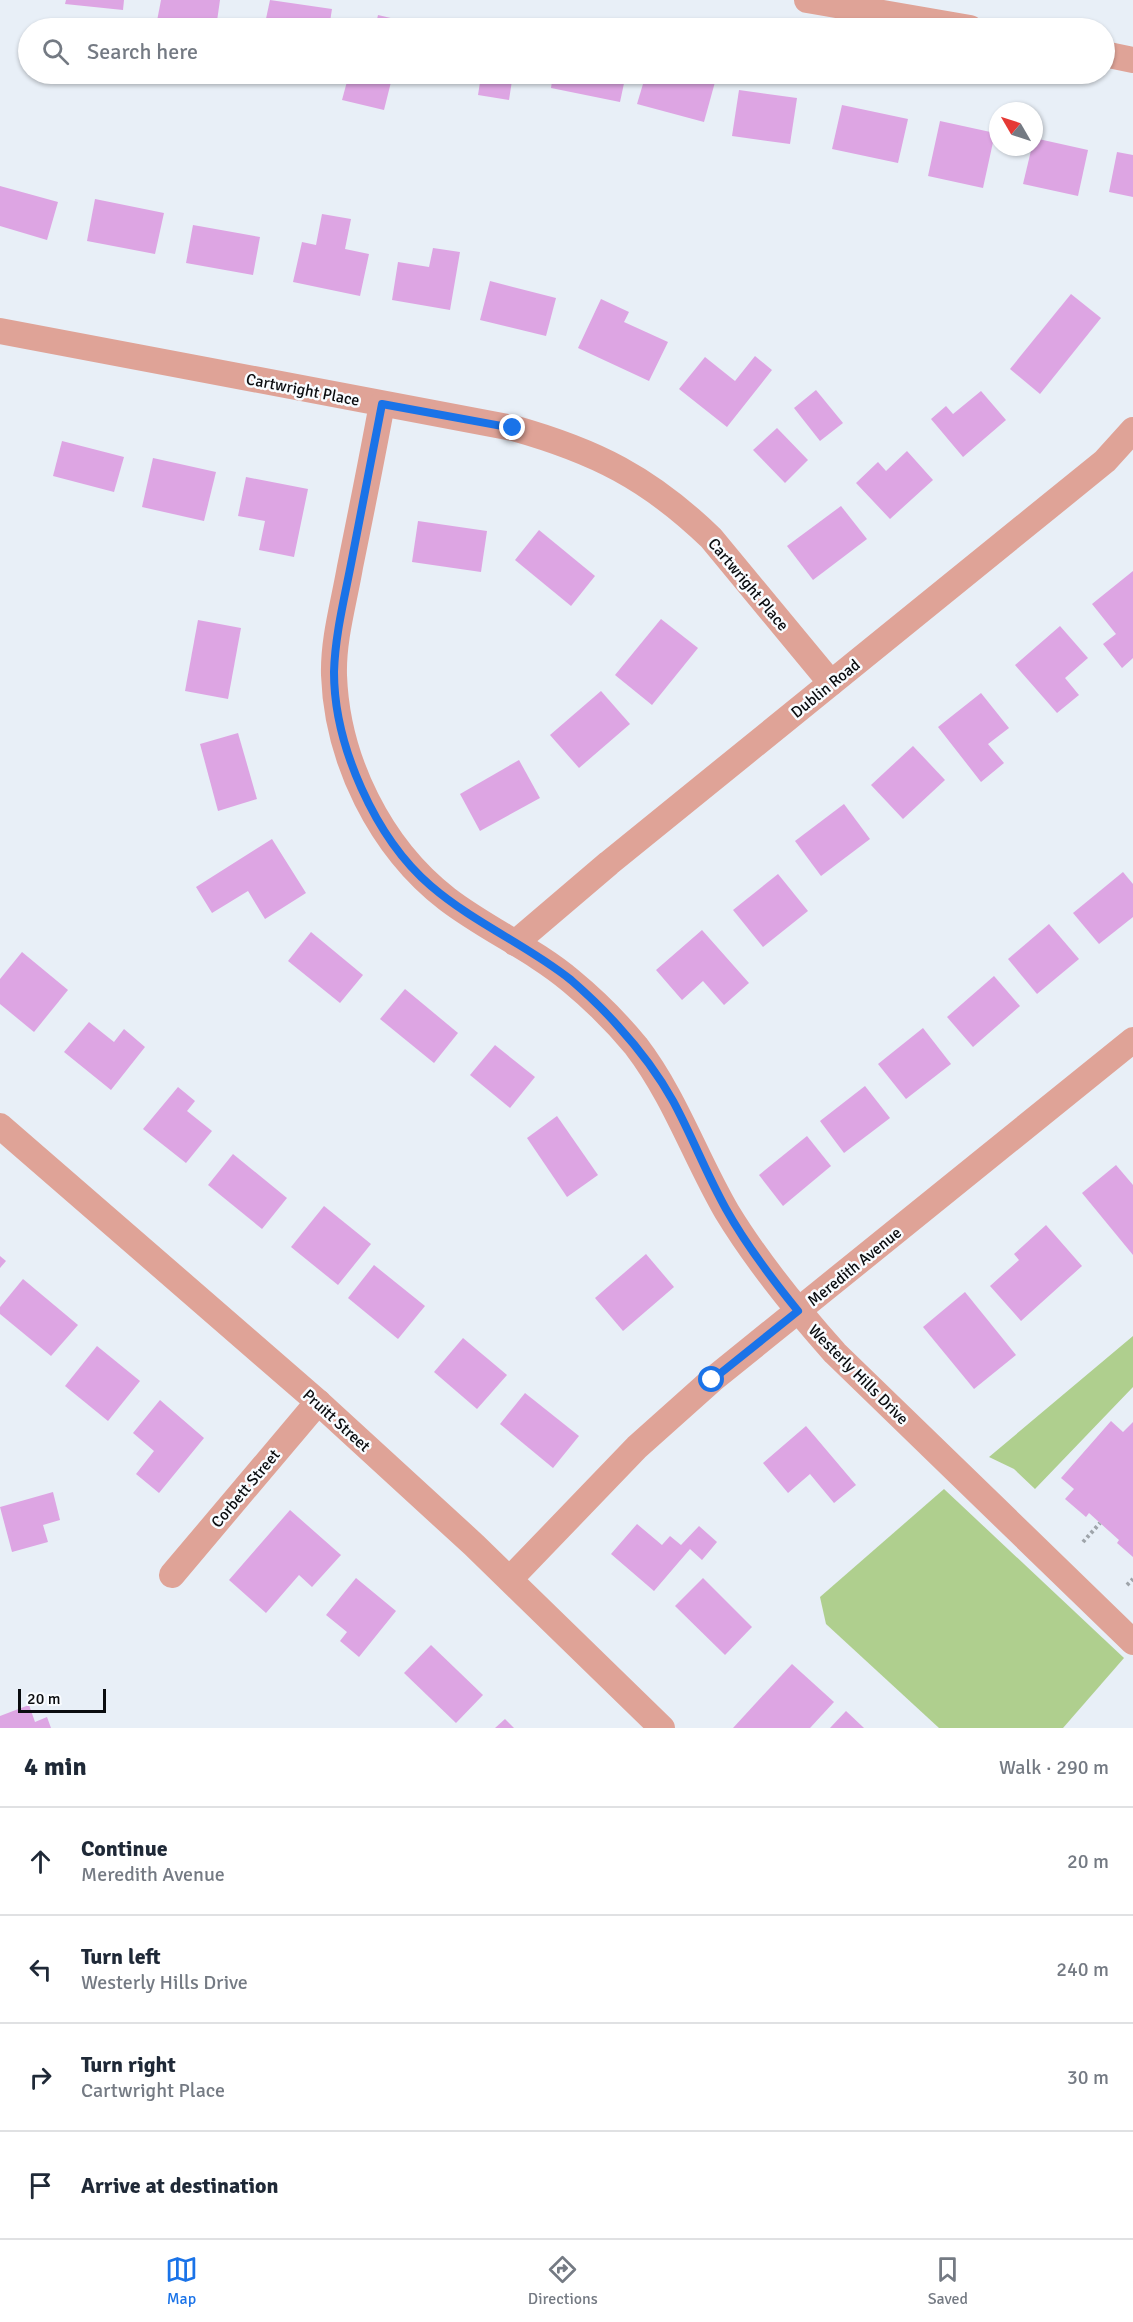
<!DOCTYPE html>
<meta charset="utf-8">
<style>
:root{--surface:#fff;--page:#f6f6f7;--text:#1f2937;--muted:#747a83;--line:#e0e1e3;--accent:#1a73e8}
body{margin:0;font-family:Signika,sans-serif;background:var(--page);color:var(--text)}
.compass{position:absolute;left:989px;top:102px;width:54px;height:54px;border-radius:50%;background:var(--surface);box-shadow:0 2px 4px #0004;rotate:309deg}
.scale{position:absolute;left:18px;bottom:15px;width:88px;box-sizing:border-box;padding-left:6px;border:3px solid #0a0c0f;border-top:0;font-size:16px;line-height:21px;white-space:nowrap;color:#0a0c0f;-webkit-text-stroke:4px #f9fcff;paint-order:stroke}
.stop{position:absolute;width:18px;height:18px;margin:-14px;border:4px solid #1a73e8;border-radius:50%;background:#fff}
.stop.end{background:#1a73e8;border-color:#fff;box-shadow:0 2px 6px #0008}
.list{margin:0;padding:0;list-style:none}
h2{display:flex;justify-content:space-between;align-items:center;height:78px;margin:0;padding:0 24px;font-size:26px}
h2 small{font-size:20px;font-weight:400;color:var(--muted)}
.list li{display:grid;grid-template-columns:39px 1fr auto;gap:18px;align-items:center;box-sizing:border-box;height:108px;padding:0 24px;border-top:2px solid var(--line)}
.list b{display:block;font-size:22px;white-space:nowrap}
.list p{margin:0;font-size:20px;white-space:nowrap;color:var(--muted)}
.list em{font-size:20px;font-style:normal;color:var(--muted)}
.icon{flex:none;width:33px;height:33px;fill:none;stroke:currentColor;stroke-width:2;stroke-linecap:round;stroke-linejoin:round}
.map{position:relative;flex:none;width:1133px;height:1728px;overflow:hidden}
.search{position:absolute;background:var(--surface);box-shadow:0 2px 4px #0004;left:18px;right:18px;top:18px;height:66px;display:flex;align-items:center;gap:15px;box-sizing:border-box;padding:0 21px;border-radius:33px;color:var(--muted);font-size:22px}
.sheet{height:510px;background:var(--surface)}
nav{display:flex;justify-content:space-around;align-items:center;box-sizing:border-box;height:84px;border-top:2px solid var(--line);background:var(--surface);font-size:16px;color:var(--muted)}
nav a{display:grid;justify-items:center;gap:3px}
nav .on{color:var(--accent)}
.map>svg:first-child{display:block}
.green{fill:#afcf8e}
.building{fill:#dda5e3}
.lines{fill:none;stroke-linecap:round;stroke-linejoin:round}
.path{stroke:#9ea4aa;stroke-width:4;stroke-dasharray:3 3;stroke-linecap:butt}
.minor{stroke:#dfa397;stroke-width:26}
.route{stroke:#1a73e8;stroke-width:8}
.labels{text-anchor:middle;stroke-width:5;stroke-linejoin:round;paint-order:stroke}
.street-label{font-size:16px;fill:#0a0c0f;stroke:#f9fcff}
</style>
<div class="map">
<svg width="1133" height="1728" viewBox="0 0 1133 1728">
<rect width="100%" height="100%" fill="#e8eff7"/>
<!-- green -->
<g class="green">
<path d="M1133,1336V1387L1035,1489L1014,1469L989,1457Z"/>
<path d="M944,1489L1124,1658L1063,1728H939L826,1624L820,1597Z"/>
</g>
<!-- building -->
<g class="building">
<path d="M66,0H124L123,10L65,4Z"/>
<path d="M161,0H220L216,28L157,21Z"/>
<path d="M270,0L332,9L329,28H264Z"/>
<path d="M378,15L433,28H375Z"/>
<path d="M349,74H393L384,110L342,100Z"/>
<path d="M474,74H513L509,100L478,95L481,76Z"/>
<path d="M553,74H626L620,102L551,88Z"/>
<path d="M646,74H686L715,82L704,122L637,104Z"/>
<path d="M739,90L797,98L790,144L732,136Z"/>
<path d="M842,105L908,119L898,163L832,149Z"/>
<path d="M940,121L995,133L983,188L928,176Z"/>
<path d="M1034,138L1088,150L1078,196L1023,184Z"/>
<path d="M1117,152L1133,155V197L1109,192Z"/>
<path d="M0,186L58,202L47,240L0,226Z"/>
<path d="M95,199L164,213L155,254L87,241Z"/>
<path d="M322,214L351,219L345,249L369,254L360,296L293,282L302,242L316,245Z"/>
<path d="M193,225L260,237L253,275L186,263Z"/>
<path d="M433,248L460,252L450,310L392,300L398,262L429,267Z"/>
<path d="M490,281L556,298L546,336L480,320Z"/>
<path d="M1071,294L1101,318L1040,394L1010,369Z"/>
<path d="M601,299L629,312L624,322L668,342L649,381L578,348Z"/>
<path d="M755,356L772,370L727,427L679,389L705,357L735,381Z"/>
<path d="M816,390L843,423L820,441L794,408Z"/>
<path d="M981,391L1006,420L963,457L931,419L946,406L953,414Z"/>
<path d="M777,428L808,460L785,483L753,450Z"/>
<path d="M62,441L124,457L114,492L53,476Z"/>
<path d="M907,451L933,480L890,519L856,483L878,462L886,471Z"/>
<path d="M153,458L216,472L204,521L142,507Z"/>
<path d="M246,477L308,489L294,557L259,550L265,521L238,516Z"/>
<path d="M841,506L867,539L813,580L787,546Z"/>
<path d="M418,521L487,531L481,572L412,562Z"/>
<path d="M539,530L595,576L571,606L515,560Z"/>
<path d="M1133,571V658L1122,668L1103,644L1116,634L1092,604Z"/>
<path d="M661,619L698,648L652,705L615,675Z"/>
<path d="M198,620L241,628L228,699L185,691Z"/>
<path d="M1060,626L1088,658L1065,678L1079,695L1057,713L1015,665Z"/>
<path d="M601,691L630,724L579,768L550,735Z"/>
<path d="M981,693L1009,728L988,744L1004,763L981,782L938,727Z"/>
<path d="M238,733L257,799L218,811L200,744Z"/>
<path d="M913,746L945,780L903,819L871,785Z"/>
<path d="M519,760L540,798L480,831L460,794Z"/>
<path d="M844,804L870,839L821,876L795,841Z"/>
<path d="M272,839L306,893L265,919L248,891L212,913L196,887Z"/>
<path d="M1123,872L1133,884V917L1099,944L1073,913Z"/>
<path d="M778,874L808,911L763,947L733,910Z"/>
<path d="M1049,924L1079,959L1037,994L1008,959Z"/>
<path d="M702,930L749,983L724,1005L703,981L682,1000L656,970Z"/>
<path d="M311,932L363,975L340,1003L288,961Z"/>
<path d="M22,952L68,990L34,1032L0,1004V979Z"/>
<path d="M994,976L1020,1006L973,1047L947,1017Z"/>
<path d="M405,989L458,1033L434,1063L380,1019Z"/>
<path d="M89,1022L114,1042L124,1029L145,1047L111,1090L64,1052Z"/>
<path d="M923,1028L951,1064L906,1099L878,1064Z"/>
<path d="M495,1045L535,1077L510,1108L470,1075Z"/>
<path d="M865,1086L890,1118L844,1153L820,1121Z"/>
<path d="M178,1087L195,1101L187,1111L212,1131L186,1163L143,1129Z"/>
<path d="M557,1116L598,1175L567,1197L527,1138Z"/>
<path d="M807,1136L831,1166L783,1206L759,1175Z"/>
<path d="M233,1154L287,1198L262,1229L208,1185Z"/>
<path d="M1116,1165L1133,1185V1255L1082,1193Z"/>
<path d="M324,1206L371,1244L338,1285L291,1247Z"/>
<path d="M1046,1225L1082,1266L1021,1321L990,1286L1019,1260L1014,1254Z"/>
<path d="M646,1254L674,1287L623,1331L595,1298Z"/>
<path d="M0,1256L6,1261L0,1268Z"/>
<path d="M374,1265L425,1306L398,1339L348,1298Z"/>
<path d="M23,1279L78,1325L51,1356L0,1314V1307Z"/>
<path d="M965,1292L1016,1355L974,1389L923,1327Z"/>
<path d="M463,1338L507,1375L477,1409L434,1372Z"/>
<path d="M97,1346L140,1381L108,1421L65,1386Z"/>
<path d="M525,1393L579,1436L553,1468L500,1424Z"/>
<path d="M160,1400L204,1438L159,1493L136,1474L154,1451L133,1433Z"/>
<path d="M1111,1421L1123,1432L1133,1422V1557L1117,1543L1119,1540L1089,1513L1086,1517L1065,1499L1074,1489L1061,1478Z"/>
<path d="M806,1426L856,1485L834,1503L810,1474L788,1493L763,1463Z"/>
<path d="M53,1492L60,1520L43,1525L48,1542L12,1552L0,1507Z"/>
<path d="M290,1510L341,1555L312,1587L299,1575L266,1613L229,1580Z"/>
<path d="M637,1524L662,1545L670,1536L681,1545L699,1526L717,1542L702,1560L690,1549L654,1591L611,1554Z"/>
<path d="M356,1578L396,1611L359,1657L340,1641L347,1632L326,1615Z"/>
<path d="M703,1578L752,1627L725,1655L675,1606Z"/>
<path d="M431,1645L483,1695L456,1723L404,1673Z"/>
<path d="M792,1664L834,1702L810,1728H733Z"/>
<path d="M29,1705L35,1722L47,1717L51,1728H0V1716Z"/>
<path d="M846,1711L864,1728H830Z"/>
<path d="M505,1719L514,1728H495Z"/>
</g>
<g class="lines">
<!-- path -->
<g class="path">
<path d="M1083,1542L1100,1523"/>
<path d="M1127,1585L1133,1579"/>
</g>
<!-- minor -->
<g class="minor">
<path d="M807,0L970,28"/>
<path d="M1104,54L1133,60"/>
<path d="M0,331L513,428C595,451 649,478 711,538L831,683"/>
<path d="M382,404C372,458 361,513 350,567C344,602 333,639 334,675C337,760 380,847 447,899C486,929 533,949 571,981C594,1000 617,1023 636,1046C675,1097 695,1157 727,1212C758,1263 795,1308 835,1353L1133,1642"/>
<path d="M515,943L609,863L1105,461L1133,430"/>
<path d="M0,1126L318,1402L474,1545L662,1728"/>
<path d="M172,1575L318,1402"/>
<path d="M510,1579L637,1447L712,1380L1133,1040"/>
</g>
</g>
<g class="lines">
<!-- route -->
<path class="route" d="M513,428L382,404C372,457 361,511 351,564C344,600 335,636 334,672C334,745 375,838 431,886C474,923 527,945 571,980C587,994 604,1010 618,1026C638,1048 658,1074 673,1101C692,1136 706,1173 726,1209C746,1245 772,1279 798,1311L712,1380"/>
</g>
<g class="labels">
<!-- street labels -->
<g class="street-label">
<text transform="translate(303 389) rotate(11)" y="6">Cartwright Place</text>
<text transform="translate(749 584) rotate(50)" y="6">Cartwright Place</text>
<text transform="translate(825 688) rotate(-39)" y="6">Dublin Road</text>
<text transform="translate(854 1266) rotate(-39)" y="6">Meredith Avenue</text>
<text transform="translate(859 1374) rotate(45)" y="6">Westerly Hills Drive</text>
<text transform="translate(337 1420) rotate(42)" y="6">Pruitt Street</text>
<text transform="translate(245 1488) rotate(-50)" y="6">Corbett Street</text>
</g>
</g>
</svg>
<svg class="compass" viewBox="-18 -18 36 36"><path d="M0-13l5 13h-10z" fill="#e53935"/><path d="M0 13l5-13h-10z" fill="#747a83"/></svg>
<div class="scale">20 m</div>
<div class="stop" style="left:712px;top:1380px"></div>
<div class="stop end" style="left:513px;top:428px"></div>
<div class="search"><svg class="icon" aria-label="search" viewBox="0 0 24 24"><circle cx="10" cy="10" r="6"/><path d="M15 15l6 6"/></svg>Search here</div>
</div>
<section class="sheet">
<h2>4 min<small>Walk · 290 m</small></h2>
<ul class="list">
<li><svg class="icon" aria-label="ahead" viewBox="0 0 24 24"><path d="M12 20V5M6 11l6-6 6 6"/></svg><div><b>Continue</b><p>Meredith Avenue</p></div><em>20 m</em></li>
<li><svg class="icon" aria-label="left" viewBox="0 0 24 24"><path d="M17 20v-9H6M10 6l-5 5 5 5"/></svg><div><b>Turn left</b><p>Westerly Hills Drive</p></div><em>240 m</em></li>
<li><svg class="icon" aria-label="right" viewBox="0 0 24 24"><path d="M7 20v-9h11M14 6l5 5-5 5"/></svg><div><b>Turn right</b><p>Cartwright Place</p></div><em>30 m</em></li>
<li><svg class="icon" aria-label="arrive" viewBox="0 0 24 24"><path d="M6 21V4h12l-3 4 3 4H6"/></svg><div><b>Arrive at destination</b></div></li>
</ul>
</section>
<nav>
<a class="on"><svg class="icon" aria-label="map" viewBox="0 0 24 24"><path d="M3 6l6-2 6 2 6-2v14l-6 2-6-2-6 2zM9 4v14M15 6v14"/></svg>Map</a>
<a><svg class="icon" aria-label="directions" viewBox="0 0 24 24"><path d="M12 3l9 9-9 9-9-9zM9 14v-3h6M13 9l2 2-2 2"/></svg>Directions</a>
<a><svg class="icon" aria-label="saved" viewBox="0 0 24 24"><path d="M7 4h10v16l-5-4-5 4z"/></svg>Saved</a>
</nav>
